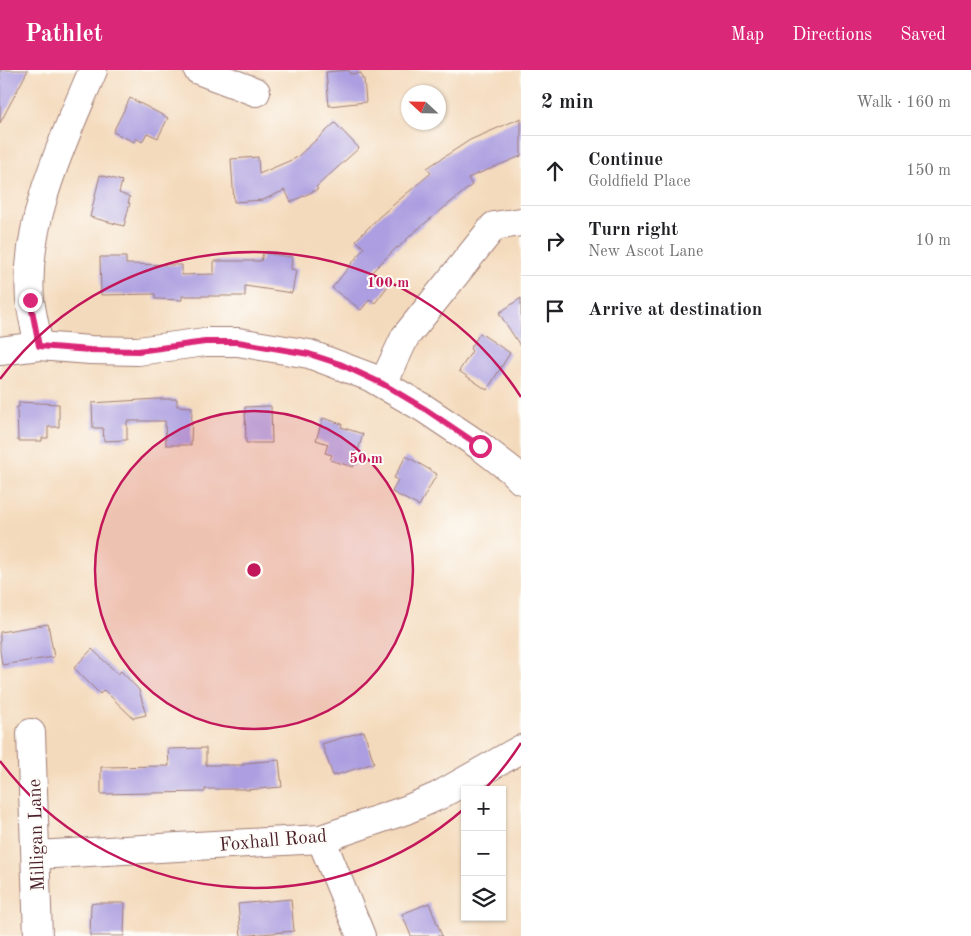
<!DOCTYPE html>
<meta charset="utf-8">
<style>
:root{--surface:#fff;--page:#f6f6f6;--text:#202124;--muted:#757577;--line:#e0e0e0;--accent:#db2777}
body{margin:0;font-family:"Old Standard TT",serif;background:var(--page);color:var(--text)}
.controls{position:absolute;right:15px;bottom:15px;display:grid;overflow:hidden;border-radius:0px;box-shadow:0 1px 4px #0004}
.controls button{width:45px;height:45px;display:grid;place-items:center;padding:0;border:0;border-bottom:1px solid var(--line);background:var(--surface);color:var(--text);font:25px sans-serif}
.compass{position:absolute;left:401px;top:15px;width:45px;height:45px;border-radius:50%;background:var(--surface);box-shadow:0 1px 4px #0004;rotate:292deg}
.stop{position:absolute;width:15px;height:15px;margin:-11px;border:4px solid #db2777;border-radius:50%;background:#fff}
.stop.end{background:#db2777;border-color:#fff;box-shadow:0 1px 5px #0008}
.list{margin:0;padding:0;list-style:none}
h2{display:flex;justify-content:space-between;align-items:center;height:65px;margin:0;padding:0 20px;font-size:21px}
h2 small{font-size:16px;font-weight:400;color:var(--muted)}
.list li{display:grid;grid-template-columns:32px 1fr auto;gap:15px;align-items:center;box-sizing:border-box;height:70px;padding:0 20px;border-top:1px solid var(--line)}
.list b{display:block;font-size:19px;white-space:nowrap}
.list p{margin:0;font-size:16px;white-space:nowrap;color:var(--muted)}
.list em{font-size:16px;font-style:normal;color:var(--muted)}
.icon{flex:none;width:28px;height:28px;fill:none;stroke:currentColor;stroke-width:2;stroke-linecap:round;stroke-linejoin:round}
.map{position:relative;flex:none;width:521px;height:866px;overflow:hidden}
header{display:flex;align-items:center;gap:30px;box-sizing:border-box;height:70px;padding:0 25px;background:var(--accent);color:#fff}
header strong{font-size:24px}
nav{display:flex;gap:28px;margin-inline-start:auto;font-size:18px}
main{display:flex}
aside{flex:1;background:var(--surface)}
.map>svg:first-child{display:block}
.building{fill:#ac9ee0}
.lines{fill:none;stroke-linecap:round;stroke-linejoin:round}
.minor-casing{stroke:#9f7c74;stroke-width:30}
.minor{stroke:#fff;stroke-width:28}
.route{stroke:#db2777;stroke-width:6}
.ring{fill:none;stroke:#c2185b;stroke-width:2.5}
.labels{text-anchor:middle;stroke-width:4;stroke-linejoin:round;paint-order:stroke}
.street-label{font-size:19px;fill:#4a1f2b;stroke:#fdfcf7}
.centre{fill:#c2185b;stroke:#fdfcf7;stroke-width:2.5}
.ring-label{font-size:15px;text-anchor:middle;font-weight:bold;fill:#c2185b;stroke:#fdfcf7;stroke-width:4;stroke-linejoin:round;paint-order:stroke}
</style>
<header>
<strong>Pathlet</strong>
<nav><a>Map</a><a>Directions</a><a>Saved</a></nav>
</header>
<main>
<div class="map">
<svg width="521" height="866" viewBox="0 0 521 866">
<rect width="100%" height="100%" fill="#fdfcf7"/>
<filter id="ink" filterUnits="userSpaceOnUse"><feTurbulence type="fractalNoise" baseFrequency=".02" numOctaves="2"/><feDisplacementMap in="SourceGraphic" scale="10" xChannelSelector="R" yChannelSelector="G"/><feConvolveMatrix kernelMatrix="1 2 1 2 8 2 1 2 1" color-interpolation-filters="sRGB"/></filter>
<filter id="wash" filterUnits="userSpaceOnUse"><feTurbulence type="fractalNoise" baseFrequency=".0096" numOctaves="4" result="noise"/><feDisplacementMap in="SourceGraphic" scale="20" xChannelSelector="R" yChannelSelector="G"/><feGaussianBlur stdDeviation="1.12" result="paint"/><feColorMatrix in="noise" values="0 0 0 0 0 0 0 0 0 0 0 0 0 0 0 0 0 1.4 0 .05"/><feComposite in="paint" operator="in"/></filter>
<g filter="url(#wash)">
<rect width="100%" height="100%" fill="#f4dabc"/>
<g id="blocks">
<!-- building -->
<g class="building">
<path d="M0,0H28L0,53Z"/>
<path d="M349,0L350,4L361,3L362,9H364L366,32L329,36L326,2Z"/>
<path d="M130,28L168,48L158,68L147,63L142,72L136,68L134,72L113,62Z"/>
<path d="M521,48V86L468,108L472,115L413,163L398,178L397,177L371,203L388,216L375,233L370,229L361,240L332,218L364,178L356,170L379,147L431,103L427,98L470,70Z"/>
<path d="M335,53L359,78L316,117L318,119L291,132L285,120L263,130L234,132L231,89L258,87L259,104L296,88Z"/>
<path d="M100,105L122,111L119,123L130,127L128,133H130L124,156L90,147Z"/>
<path d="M263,183L292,187L291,199L296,200L292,223L245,216V226H182V230L155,229V224L101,225L100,187H126V194L182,195V205L214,204V191H261Z"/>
<path d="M521,228V277L499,243Z"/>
<path d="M480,263L510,283L487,320L459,301L472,281L470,279Z"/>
<path d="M157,329H177V336L192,337L191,375H166L165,351H127V370L104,371L103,358H93L92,333Z"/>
<path d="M19,332L59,334V357H48V368H42V371H18L17,337H19Z"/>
<path d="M271,336L272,373H246L245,337Z"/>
<path d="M323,348L342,354L341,357L363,364L353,397L330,390L332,385L325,383L328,374L316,370Z"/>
<path d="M406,386L437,404L419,436L392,422L398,410L394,408Z"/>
<path d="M48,554L54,587L2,595L0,581V562Z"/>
<path d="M92,579L118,604L121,601L139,620L146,645L133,648L104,620L100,624L74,598Z"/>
<path d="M364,661L374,693L333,706L322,674Z"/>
<path d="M206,678V695H244V693L279,690L282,717L246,720V719H205V722L101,724V697L169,696L168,679Z"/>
<path d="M291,829L294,861L241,866L238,834Z"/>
<path d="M96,833H125L124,866H90L91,834Z"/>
<path d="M429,833L442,866H411L402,844Z"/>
</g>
</g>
</g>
<g filter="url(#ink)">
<use href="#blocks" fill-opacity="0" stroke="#9f7c74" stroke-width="1"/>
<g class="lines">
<defs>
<g id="minor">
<path d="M198,0L256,22"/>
<path d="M39,276C36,261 32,245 30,230C24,150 63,72 93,0"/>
<path d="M0,281L39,276L90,280L138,281L205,272H238L309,284L370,307L425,339L480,376L511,400L521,410"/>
<path d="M383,314L405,267L494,156L521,152"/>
<path d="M31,663L38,866"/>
<path d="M321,769L361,866"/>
<path d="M36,785L321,769L406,740L438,726L521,679"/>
</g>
</defs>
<!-- minor casing -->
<use href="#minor" class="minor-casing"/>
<!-- minor -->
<use href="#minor" class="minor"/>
</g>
</g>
<g class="lines" filter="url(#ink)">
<!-- route -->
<path class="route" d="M30,230L39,276L90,280L138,281L205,272H238L309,284L340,294L383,314L425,339L480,376"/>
</g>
<!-- distance rings -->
<circle cx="254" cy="500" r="159" fill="#c2185b" fill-opacity=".12"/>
<g class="ring">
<circle cx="254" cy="500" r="159"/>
<path d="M521 673A318 318 0 0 1 485 719M465 738A318 318 0 0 1 0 691M0 309A318 318 0 0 1 521 327"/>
</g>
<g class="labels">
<!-- street labels -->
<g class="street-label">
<text transform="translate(35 765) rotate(-92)" y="7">Milligan Lane</text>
<text transform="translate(273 769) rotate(-5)" y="7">Foxhall Road</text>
</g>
</g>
<circle cx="254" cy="500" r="8" class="centre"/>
<g class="ring-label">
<text x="388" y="217">100 m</text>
<text x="366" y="393">50 m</text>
</g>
</svg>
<div class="controls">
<button>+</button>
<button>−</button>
<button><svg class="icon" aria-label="layers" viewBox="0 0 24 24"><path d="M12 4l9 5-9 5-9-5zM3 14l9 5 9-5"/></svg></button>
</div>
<svg class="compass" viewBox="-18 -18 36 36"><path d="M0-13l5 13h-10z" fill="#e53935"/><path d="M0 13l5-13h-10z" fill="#757577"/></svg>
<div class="stop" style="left:480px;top:376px"></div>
<div class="stop end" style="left:30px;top:230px"></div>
</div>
<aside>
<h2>2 min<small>Walk · 160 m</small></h2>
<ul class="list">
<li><svg class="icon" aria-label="ahead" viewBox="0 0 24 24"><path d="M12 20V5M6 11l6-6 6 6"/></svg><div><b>Continue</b><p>Goldfield Place</p></div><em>150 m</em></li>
<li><svg class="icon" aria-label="right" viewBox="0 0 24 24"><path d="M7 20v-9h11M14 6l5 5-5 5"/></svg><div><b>Turn right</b><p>New Ascot Lane</p></div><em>10 m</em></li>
<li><svg class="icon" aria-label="arrive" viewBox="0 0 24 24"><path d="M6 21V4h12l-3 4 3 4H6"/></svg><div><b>Arrive at destination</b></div></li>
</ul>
</aside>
</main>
